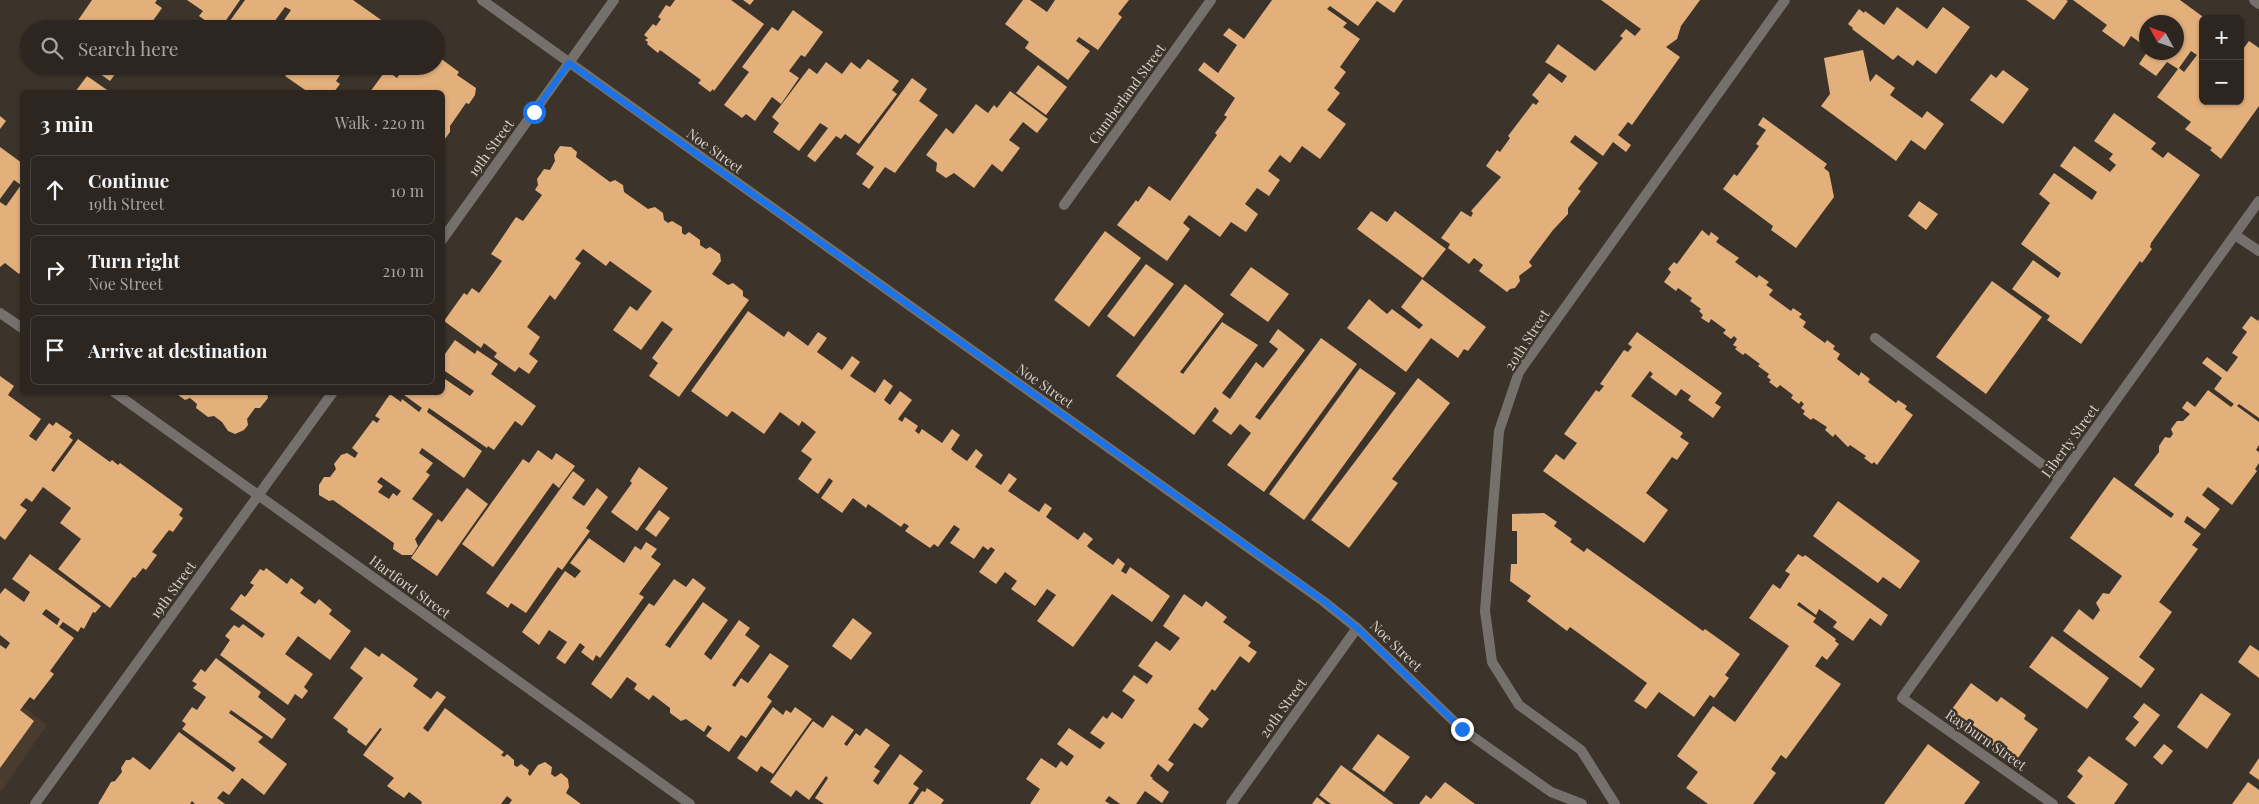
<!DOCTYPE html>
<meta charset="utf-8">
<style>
:root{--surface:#2d2620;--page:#39322d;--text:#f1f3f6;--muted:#a7a5a5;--line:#48433e}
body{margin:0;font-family:"Playfair Display",serif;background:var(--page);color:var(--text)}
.controls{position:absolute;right:15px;top:15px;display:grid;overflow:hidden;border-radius:8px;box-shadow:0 1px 4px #0004}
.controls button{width:45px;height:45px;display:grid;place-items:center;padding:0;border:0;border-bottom:1px solid var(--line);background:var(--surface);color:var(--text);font:25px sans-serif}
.compass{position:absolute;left:2139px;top:15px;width:45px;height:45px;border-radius:50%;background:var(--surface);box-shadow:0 1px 4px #0004;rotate:310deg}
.stop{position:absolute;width:15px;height:15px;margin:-11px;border:4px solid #1a73e8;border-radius:50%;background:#fff}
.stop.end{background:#1a73e8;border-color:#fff;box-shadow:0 1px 5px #0008}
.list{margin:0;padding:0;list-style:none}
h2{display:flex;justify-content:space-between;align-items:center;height:65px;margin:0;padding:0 20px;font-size:21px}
h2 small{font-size:16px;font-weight:400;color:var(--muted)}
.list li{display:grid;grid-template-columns:32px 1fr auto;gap:15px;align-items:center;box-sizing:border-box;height:70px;margin:0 10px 10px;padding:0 10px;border:1px solid var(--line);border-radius:8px}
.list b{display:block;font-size:19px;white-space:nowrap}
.list p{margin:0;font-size:16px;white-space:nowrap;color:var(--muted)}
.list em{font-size:16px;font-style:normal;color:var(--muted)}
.icon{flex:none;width:28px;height:28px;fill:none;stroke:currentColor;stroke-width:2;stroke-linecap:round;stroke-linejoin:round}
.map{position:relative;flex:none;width:2259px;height:804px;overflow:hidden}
.search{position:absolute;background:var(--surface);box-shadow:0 1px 4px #0004;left:20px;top:20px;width:425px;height:55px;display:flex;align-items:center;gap:12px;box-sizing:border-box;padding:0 18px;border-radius:28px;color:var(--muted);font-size:19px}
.panel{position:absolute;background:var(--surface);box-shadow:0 1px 4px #0004;left:20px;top:90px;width:425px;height:305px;border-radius:8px}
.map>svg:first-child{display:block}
.built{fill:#493c2e}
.building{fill:#e3b07c;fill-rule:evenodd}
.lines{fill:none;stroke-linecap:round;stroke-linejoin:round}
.lane{stroke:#75706c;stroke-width:10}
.street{stroke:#75706c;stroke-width:10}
.route{stroke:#1a73e8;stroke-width:6}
.labels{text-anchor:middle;stroke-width:5;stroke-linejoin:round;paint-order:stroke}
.street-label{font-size:14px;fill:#d6d1cb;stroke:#3c332a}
</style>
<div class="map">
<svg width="2259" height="804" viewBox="0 0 2259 804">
<rect width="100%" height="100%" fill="#3c332a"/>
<!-- built -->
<path class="built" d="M0,689L47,725L0,793Z"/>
<!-- building -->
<g class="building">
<path d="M92,0H157L155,3L162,8L147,29H72Z"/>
<path d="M187,0H240L220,29H217L199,16L203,11Z"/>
<path d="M245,0H353L394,29H278L291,10L285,7L269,29H224Z"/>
<path d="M675,0H731L764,24L714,91L713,89L710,92L698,83L701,80L660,50L658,53L647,44L648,42L645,40L648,38L644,35L653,24L656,26L661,19L658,17L666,5L670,7Z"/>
<path d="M743,0H754L750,5Z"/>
<path d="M1023,0H1030L1047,12L1055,0H1129L1118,14L1122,17L1098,50L1079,37L1076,41L1090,51L1068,80L1025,48L1029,42L1005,24Z"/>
<path d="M1272,0H1403L1394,13L1377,1L1358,26L1330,6L1327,9L1347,23L1343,27L1360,39L1340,67L1346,72L1334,88L1340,93L1327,110L1346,124L1320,159L1302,146L1290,163L1280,155L1268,171L1280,180L1269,196L1257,188L1245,204L1258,214L1246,232L1231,222L1220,237L1189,215L1183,223L1190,229L1167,261L1117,225L1136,200L1138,202L1149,186L1170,201L1217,135L1215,133L1227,117L1224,115L1235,98L1198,70L1204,62L1218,73L1237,45L1223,35L1229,28L1244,39Z"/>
<path d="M1601,0H1700L1681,26L1677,39L1666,47L1680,57L1632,125L1628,122L1618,135L1631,145L1626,152L1613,142L1603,156L1575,135L1570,142L1598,163L1578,189L1581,191L1568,208V214L1553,230L1529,262L1532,266L1519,276L1520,281L1515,288L1510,289L1507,292L1479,271L1483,265L1474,258L1469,264L1448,248L1450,244L1441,238L1461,211L1471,217L1473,213L1471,211L1501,177L1486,166L1497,150L1500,152L1510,138L1508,136L1533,103L1536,105L1539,101L1532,95L1549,73L1562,83L1567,76L1545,62L1558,44L1595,71L1623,38L1620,36L1626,29L1635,36L1641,29Z"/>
<path d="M2026,0H2066L2068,1L2054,20Z"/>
<path d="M2073,0H2180L2206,19H2203V25L2199,30L2203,33V101H2219L2222,103L2223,101H2240V53L2249,41L2259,48V106L2221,159L2210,150L2212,148L2185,129L2191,122L2157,97L2178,69L2167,62L2156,76L2139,64L2147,52H2176V22H2146V47L2131,36L2124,47L2102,31L2107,25ZM2191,51L2197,55L2184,72L2179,68Z"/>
<path d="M1897,7L1927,29L1943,7L1970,27L1936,74L1917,60L1913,66L1898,55L1893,60L1852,29L1853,28L1848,24L1859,9L1864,13L1865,11L1884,25Z"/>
<path d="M793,10L823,32L805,57L801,55L789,71L799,78L781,104L772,97L755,121L746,114L742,118L724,105L749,72L742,67L772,27L778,31Z"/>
<path d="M1863,50L1870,82L1876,74L1895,88L1890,95L1922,118L1927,111L1944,124L1925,150L1911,140L1896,161L1821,106L1830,94L1824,58Z"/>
<path d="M436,55L459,72L457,75L476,88L475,95L469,104L466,103L450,126V132L442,143V92H370L386,70L397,78L401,72L393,66H436Z"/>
<path d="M868,59L899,81L892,90L897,94L859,144L845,134L841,139L836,136L815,162L807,156L828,128L820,123L799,151L773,132L779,123L772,117L809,68L817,74L826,62L842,74L851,62L860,69Z"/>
<path d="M1038,65L1067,87L1046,115L1016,93Z"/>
<path d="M89,66H121L110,81Z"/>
<path d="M280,66H346L336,81L340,84L334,92H308L285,76L288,73Z"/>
<path d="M2003,70L2029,89L2003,124L1970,100L1991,74L1996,78Z"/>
<path d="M87,76L110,92H75Z"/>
<path d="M912,78L927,89L919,101L938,115L895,173L885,167L869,189L862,184L874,167L856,154Z"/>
<path d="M1010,91L1048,119L1037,133L1023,122L1009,140L1020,148L1002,172L992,164L974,188L954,173L946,178L936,171L937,163L926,155L946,128L953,134L976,104L988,113L994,105L997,108Z"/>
<path d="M2114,113L2156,143L2151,149L2163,158L2168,152L2200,175L2151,243L2150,247L2152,249L2142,263L2140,261L2081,344L2047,320L2050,316L2012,289L2033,260L2058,278L2061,273L2021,244L2050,203L2039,194L2054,173L2092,200L2097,192L2060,166L2074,146L2110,172L2116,165L2109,159L2113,154L2094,141Z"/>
<path d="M0,116L6,121L0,129Z"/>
<path d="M1763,117L1827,164L1824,168L1829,172L1834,197L1796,248L1771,230L1773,226L1723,189L1734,174L1737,176L1759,146L1756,144L1766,130L1758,125Z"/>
<path d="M560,146L571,147L577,152L576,157L610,182L615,180L623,185L624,192L648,209L655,207L663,213L664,220L668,223L672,221L682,227V233L685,235L689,232L700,240V245L706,249L710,247L720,254L721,261L712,274L728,285L733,283L743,291V296L749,300L679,397L649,376L658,363L652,358L673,329L662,321L641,350L613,330L630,306L637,311L652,291L610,261L606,266L583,249L575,259L581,263L555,300L550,295L527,327L540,337L529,354L538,361L529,374L519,367L515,372L494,357L497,353L484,343L481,348L444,321L464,293L467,295L472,288L479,293L502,261L491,254L516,217L523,221L542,195L535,190L538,185L537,179L544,169L550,170L555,161L554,155Z"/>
<path d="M0,147L22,163V270L19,274L5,263L0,267V202L6,206L21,185L14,180L0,199Z"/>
<path d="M1919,201L1938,214L1926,230L1908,216Z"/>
<path d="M1371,211L1387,222L1395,211L1446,249L1423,278L1357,229Z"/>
<path d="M1702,230L1709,236L1711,232L1719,238L1716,242L1739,258L1735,262L1757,278L1759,275L1769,282L1766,285L1773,290L1769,295L1791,311L1793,308L1802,314L1799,317L1806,322L1803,327L1825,343L1827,340L1835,346L1833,349L1840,354L1837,359L1859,376L1861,372L1870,379L1868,382L1896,403L1898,400L1907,406L1905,409L1913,415L1877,465L1874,462L1872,464L1864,458L1866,456L1850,445L1848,447L1835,434L1833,437L1825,430L1827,427L1813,418L1811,420L1803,414L1805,411L1801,408L1804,404L1801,401L1799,404L1791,398L1793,395L1780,385L1777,388L1769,382L1771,380L1767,377L1769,374L1758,366L1760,364L1745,353L1743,355L1735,349L1737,347L1733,345L1737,339L1734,336L1731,339L1723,333L1726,330L1711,319L1709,323L1701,318L1703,315L1699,311L1701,309L1690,301L1692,298L1678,288L1676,291L1664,282L1671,272L1668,269L1674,262L1677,264Z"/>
<path d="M1105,231L1141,258L1089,327L1054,300Z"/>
<path d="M1146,264L1174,284L1134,337L1107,316Z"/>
<path d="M1251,267L1289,294L1268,322L1230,295Z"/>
<path d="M1422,279L1486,327L1468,351L1464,349L1458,358L1431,338L1406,372L1347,328L1369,299L1387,314L1392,309L1419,329L1423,325L1401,307Z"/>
<path d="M1992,281L2042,317L1986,394L1936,357Z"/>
<path d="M1185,284L1224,314L1180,372L1183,374L1222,322L1258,345L1222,393L1230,399L1256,362L1263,368L1278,349L1269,342L1278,329L1305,350L1255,417L1260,420L1321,338L1357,364L1264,492L1227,465L1251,433L1240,424L1231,435L1212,421L1219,411L1215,407L1194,435L1116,376Z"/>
<path d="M748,311L784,337L788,331L808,346L818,332L827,338L817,352L842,370L852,356L860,362L850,376L875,393L884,379L893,386L884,400L890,405L900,391L912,400L898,419L902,422L905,417L918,426L915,431L919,434L922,429L942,443L952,429L960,435L951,449L954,452L967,461L976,449L983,455L975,467L1001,485L1009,473L1017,479L1008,491L1039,512L1045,503L1052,508L1046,517L1078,540L1084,532L1093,539L1087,546L1089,548L1113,565L1118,558L1125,564L1121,571L1126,574L1130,567L1170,596L1152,622L1112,594L1073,647L1037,621L1056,595L1047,589L1035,606L1011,589L1017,581L1005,572L996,584L979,572L995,550L991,547L988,550L983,546L974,559L950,543L960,529L954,525L938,547L934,544L930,548L905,531L909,526L904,523L901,527L868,504L866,508L853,498L842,513L821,498L833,481L829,478L818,494L798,479L812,459L801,451L816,432L802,421L799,426L780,412L764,434L732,411L727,417L691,391Z"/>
<path d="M2251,316L2258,321L2259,319V418L2239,404L2237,406L2259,422V445L2256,450L2259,452V463L2255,469L2257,471L2232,505L2208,487L2202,495L2220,509L2205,529L2187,516L2184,522L2201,534L2192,545L2198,549L2159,602L2172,612L2139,657L2155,669L2141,688L2063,631L2079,609L2093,620L2100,610L2096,603L2103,593L2109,594L2122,576L2070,538L2114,477L2171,518L2174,514L2134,485L2159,452V446L2165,437L2170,438L2173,434L2171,429L2177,421H2183L2190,414L2182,408L2187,401L2195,407L2208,390L2231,407L2234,404L2214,389L2222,378L2202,363L2207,357L2227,372L2238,357L2232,353L2247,332L2242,328Z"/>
<path d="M1637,332L1722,393L1715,403L1721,407L1713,418L1688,400L1691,396L1681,389L1676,396L1650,377L1653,374L1650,371L1631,396L1683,433L1680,437L1689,443L1677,460L1672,457L1646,493L1668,510L1644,543L1543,471L1556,454L1564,460L1577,443L1564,434L1596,390L1599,392L1604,386L1600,384L1624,350L1628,352L1632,347L1628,344Z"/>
<path d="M455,340L475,354L477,350L498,364L491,374L536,406L522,426L515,421L494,450L488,446L487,448L429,408L427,412L482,451L464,478L422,448L419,453L433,463L426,472L430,475L412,499L433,514L415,539L418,546L412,555H402L393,549L394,543L333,500L329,501L319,495V485L324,477H330L336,469L334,464L341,455L347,453L355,458L358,453L352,448L373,420L377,423L380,419L375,416L390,394L401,402L402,399L419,412L422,408L400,392H442V377L470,396L474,391L442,369V358ZM381,477L401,491L397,496L393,493L389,499L378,492L383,486L377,482Z"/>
<path d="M1360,368L1396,393L1304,520L1269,494Z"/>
<path d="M0,376L14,386L8,395L41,419L29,436L36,441L49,423L53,426L56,422L72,433L69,437L73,440L51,470L54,472L78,439L110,462L112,460L118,465L120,463L183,509L179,515L183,518L173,532L169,530L152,552L157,555L146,570L143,568L135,578L133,577L110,608L58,569L81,539L60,523L71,508L43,487L32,502L26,498L20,505L27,510L5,540L0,536Z"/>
<path d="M1418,378L1450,403L1392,479L1398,483L1349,548L1311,520Z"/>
<path d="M174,392H267L268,398L260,408H255L247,419L248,425L244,430L235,434L228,431L222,422L214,416L208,417L196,408L197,404L190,398L185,400Z"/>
<path d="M538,450L552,460L556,453L575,466L559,488L553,483L493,567L462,544L523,459L529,463Z"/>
<path d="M639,467L668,488L637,531L611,512L632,483L630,481Z"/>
<path d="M573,471L585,480L572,498L584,506L597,488L608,497L586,528L590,531L562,570L558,567L526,613L511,603L508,608L486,593Z"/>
<path d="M467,488L488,504L437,576L411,558L438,519L442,522Z"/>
<path d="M1838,501L1920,561L1900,589L1883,577L1878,583L1813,536Z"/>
<path d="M659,510L670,518L656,537L645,529Z"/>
<path d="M1544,513L1557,522L1554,526L1572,539L1570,542L1584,552L1587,548L1703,631L1705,629L1740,654L1725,675L1729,678L1714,698L1710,695L1694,717L1659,692L1646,709L1634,701L1647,683L1570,627L1567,631L1527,601L1531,596L1510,581L1511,564H1517V531H1512V514Z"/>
<path d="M589,538L624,563L635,546L641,550L646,542L657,549L651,557L661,564L639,594L644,597L600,658L596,655L593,661L581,652L585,647L580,643L565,664L556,658L567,642L549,630L539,645L522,632L565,571L575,578L581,571L570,563Z"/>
<path d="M30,554L101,606L95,613L93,612L84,629L81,627L78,632L63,622L59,627L74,638L50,671L54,674L34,700L30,697L20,710L34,721L0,768V645L6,649L10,643L0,635V594L5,588L24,602L30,592L12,579ZM46,609L60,619L57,625L42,614Z"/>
<path d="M1798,554L1803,557L1805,555L1888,615L1881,626L1870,618L1853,641L1833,627L1837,622L1819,609L1816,615L1799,602L1797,605L1816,618L1813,622L1836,639L1835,641L1839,644L1827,660L1822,656L1815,666L1841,684L1786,759L1781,755L1771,769L1776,773L1753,804H1708L1686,788L1698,772L1677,756L1713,706L1735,722L1789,646L1749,618L1773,584L1780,589L1790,574L1785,571Z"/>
<path d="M266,568L287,584L291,578L304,588L300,593L315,604L319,599L332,610L329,614L351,631L330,660L298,636L285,654L313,674L304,687L308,691L302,699L295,694L288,705L220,655L230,640L225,636L234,625L239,628L243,624L262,638L265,634L230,609L241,594L245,597L254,585L250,583L260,569L264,571Z"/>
<path d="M693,578L706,588L665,645L670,648L703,602L728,620L704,654L711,660L739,620L750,628L745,635L760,646L732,685L735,687L741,678L748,683L770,653L789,666L767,697L772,701L746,738L741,735L729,752L706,736L712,728L708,725L704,732L686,719L681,721L670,713V708L653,695L649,700L634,689L637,684L627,677L611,699L591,684L649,603L654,606L674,579L686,587Z"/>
<path d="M1184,594L1202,607L1206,601L1227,617L1223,622L1251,642L1248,646L1257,652L1249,663L1240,656L1215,691L1212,689L1198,709L1209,719L1202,728L1194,723L1168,760L1174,764L1168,772L1158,764L1150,776L1153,778L1152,779L1169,792L1162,803L1145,791L1136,804H1120L1109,796L1105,801L1110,804H1030L1040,789L1026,779L1041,758L1056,768L1061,761L1067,766L1074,756L1057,744L1069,728L1100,749L1105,743L1090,733L1103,716L1107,719L1112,712L1122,719L1135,700L1122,691L1134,675L1147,684L1153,676L1138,666L1156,641L1170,651L1180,638L1163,626Z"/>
<path d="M853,618L872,633L851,660L832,646Z"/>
<path d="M2052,636L2109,678L2087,709L2029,667Z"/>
<path d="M2250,645L2259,651V678L2238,662Z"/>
<path d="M365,647L379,657L382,653L418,679L413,686L431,699L437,691L446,697L423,728L428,732L445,708L504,752L501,755L504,757L507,754L514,760V765L517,767L521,764L529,770L528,774L530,776L538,765L545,762L552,767L551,774L555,777L561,773L568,779L569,787L566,793L581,804H509L512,800L507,796L501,804H421L422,802L409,792L404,798L387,786L394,778L363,755L382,729L380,728L366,746L347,732L348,729L333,718L363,678L350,668Z"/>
<path d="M216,658L261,692L258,697L286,719L272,739L231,710L229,713L263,737L258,742L287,764L264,795L242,778L229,795L223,791L217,798L225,804H195L192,801L190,804H98L111,782L115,781L122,772L121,768L126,760H130L133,757L150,770L179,732L233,772L236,768L182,729L186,724L182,721L192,707L197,710L206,697L193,688L197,684L192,681L201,669L205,672Z"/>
<path d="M1971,683L1997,702L2001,697L2026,715L2024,719L2038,729L2018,758L2004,748L2001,752L1949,713Z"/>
<path d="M2201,693L2231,714L2207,749L2177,727Z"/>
<path d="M2144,703L2160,715L2135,747L2125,739L2139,722L2133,717Z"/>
<path d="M773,707L783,715L786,710L791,713L795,707L812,719L773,774L761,766L757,772L737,758Z"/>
<path d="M832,715L854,730L844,744L847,746L856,733L860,736L866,728L890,745L874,767L880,771L873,781L878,785L900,754L923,771L913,784L919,788L908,804H824L815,798L828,778L826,776L809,800L796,790L791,797L770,782L813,721L823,728Z"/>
<path d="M1378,734L1410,757L1384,792L1352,769Z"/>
<path d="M1928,744L1980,782L1964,804H1884Z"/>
<path d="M2164,744L2173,751L2162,765L2153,757Z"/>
<path d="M2089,756L2128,784L2114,804H2076L2067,797L2083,776L2077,771Z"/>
<path d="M2259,758V780L2249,773Z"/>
<path d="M1341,765L1394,804H1331L1319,795Z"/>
<path d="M1445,782L1475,804H1419L1426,795L1431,799Z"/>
<path d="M2248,782L2259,790V804H2232Z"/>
<path d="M927,788L944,800L941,804H913L922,791L925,792Z"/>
<path d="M1317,797L1326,804H1312Z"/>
</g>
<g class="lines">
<!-- lane -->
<path class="lane" d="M1875,338L2060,478"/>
<!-- street -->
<g class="street">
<path d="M482,0L1323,601L1357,628L1462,729L1551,792L1582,804"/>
<path d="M2254,0L2259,4"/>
<path d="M1064,205L1211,0"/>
<path d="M2235,235L2259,251"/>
<path d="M442,240L614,0"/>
<path d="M0,313L22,328"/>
<path d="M114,392L690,804"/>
<path d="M35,804L333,392"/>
<path d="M1231,804L1357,628"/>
<path d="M1615,804L1581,750L1519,705L1492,662L1485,611L1499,431L1519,372L1785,0"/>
<path d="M2053,804L1902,698L2259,201"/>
</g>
</g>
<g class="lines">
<!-- route -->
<path class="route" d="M534,112L569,63L1324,601L1357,628L1462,729"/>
</g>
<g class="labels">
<!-- street labels -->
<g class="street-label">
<text transform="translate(1127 94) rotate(-54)" y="5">Cumberland Street</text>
<text transform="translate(491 148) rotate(-54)" y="5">19th Street</text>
<text transform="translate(715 151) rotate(36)" y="5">Noe Street</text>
<text transform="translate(1527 340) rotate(-57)" y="5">20th Street</text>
<text transform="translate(1045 386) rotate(35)" y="5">Noe Street</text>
<text transform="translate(2070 441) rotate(-54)" y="5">Liberty Street</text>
<text transform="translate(410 587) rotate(36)" y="5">Hartford Street</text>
<text transform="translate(173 590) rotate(-54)" y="5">19th Street</text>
<text transform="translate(1396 646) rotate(44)" y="5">Noe Street</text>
<text transform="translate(1283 708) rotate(-54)" y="5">20th Street</text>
<text transform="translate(1986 740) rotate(35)" y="5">Rayburn Street</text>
</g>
</g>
</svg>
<div class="controls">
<button>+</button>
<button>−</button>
</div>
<svg class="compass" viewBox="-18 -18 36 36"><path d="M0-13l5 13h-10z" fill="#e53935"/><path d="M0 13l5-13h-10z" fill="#a7a5a5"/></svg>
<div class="stop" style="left:534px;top:112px"></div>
<div class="stop end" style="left:1462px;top:729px"></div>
<div class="search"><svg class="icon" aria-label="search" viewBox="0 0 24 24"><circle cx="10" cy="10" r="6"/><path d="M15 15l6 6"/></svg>Search here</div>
<section class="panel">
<h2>3 min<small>Walk · 220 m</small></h2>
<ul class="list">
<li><svg class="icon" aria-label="ahead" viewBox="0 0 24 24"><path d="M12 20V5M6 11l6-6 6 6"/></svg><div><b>Continue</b><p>19th Street</p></div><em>10 m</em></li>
<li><svg class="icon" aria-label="right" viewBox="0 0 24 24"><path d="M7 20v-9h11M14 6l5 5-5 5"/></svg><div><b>Turn right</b><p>Noe Street</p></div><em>210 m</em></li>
<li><svg class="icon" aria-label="arrive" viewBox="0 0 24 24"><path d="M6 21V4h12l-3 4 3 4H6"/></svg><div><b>Arrive at destination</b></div></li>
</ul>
</section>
</div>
